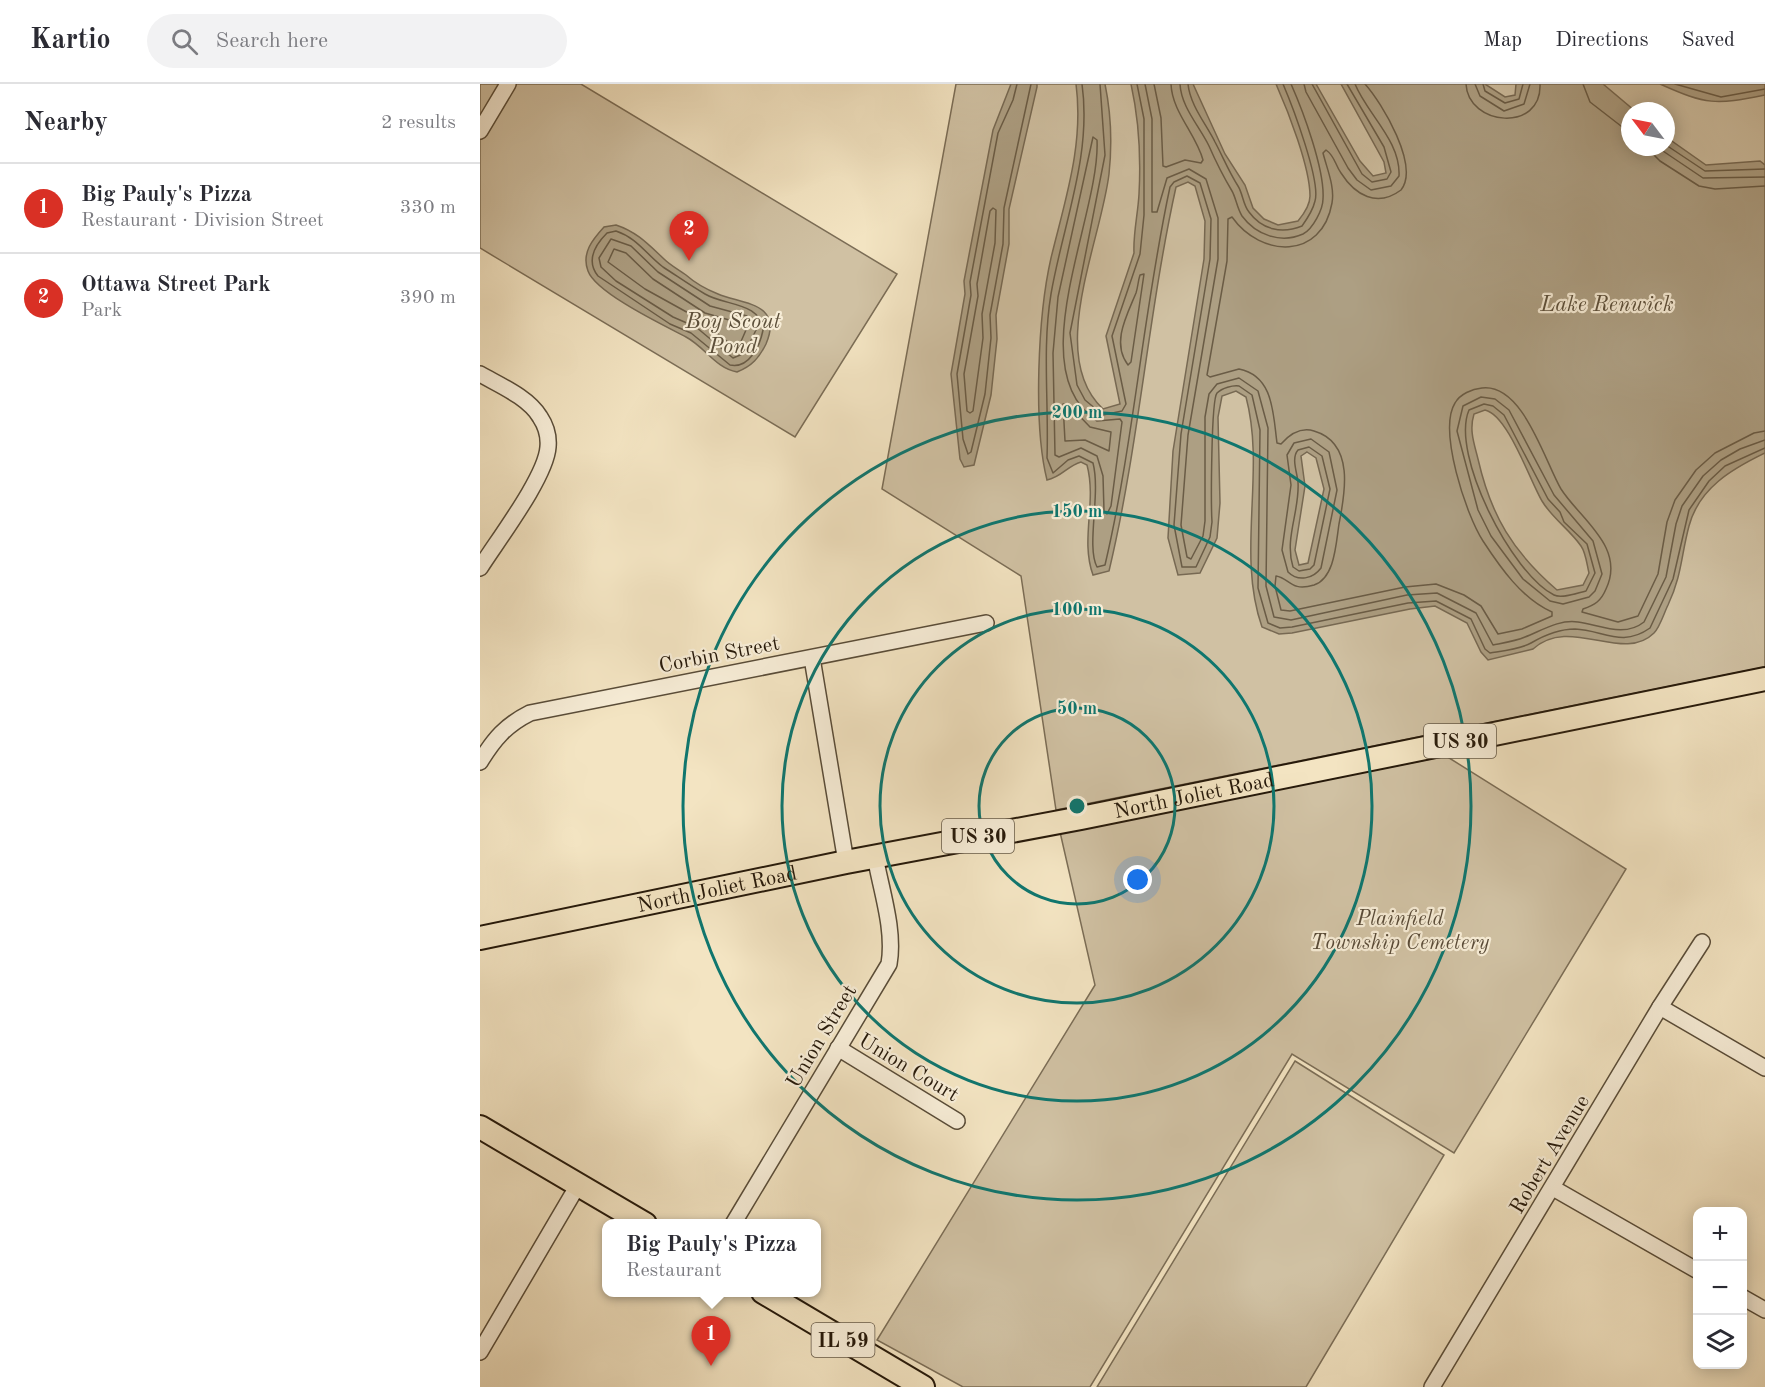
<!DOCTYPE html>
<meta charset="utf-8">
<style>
:root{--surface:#fff;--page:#f2f2f3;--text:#2b2b33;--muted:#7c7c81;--line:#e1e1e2;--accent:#d93025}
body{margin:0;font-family:"Old Standard TT",serif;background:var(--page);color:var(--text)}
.controls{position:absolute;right:18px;bottom:18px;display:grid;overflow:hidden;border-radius:12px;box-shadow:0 3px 15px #0003}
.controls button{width:54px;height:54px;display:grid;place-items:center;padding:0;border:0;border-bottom:2px solid var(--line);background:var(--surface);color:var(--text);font:30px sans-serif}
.compass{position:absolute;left:1141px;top:18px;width:54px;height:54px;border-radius:50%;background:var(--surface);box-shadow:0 3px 15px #0003;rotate:302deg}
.you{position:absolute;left:658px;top:796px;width:21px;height:21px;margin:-15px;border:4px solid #fff;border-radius:50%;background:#1a73e8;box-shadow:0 0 0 9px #1a73e833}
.badge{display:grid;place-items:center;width:39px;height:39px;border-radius:50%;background:var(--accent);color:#fff;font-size:20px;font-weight:700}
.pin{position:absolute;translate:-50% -50px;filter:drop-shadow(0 2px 3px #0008)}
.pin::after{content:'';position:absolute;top:32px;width:21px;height:18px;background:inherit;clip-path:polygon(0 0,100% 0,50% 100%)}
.popup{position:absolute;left:122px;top:1135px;width:219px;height:78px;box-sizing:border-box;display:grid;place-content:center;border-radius:12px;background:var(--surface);filter:drop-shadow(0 2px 4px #0005);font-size:20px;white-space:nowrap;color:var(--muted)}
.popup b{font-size:22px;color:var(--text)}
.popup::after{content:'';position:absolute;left:50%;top:100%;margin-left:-12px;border:12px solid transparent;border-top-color:var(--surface)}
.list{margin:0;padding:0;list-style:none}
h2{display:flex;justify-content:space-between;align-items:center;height:78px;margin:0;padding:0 24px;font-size:26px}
h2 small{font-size:20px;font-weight:400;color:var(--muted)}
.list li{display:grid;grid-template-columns:39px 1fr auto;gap:18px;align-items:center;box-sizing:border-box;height:90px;padding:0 24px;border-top:2px solid var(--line)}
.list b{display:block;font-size:22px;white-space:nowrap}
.list p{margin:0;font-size:20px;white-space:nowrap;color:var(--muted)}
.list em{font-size:20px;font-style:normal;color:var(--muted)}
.icon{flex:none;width:33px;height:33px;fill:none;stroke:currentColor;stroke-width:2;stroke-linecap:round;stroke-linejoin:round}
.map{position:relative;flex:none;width:1285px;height:1303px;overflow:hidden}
header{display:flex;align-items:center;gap:36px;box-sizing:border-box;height:84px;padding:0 30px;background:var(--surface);border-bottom:2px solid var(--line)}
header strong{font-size:28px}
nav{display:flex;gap:33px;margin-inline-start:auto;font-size:21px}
.search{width:420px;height:54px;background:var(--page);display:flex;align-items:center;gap:15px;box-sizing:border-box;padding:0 21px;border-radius:33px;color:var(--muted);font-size:22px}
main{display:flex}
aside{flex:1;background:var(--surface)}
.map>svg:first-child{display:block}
.green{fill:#d0c1a3;stroke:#7b6d56;stroke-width:1.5;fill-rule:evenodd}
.water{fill:#ad9f83;stroke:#776953;stroke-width:1.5;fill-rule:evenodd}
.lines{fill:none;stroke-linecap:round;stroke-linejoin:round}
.shore{stroke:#6a5c46;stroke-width:1.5}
.minor-casing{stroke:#594c38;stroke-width:18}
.primary-casing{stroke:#26190a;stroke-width:26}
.minor{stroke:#f7edd7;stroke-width:15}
.primary{stroke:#f3e4c2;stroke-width:22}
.ring{fill:none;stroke:#0f766e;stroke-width:3}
.labels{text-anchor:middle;stroke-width:4.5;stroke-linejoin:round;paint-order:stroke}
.shield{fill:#f7edd7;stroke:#655948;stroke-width:1.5}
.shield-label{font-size:20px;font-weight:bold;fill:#26190a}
.street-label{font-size:21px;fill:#26190a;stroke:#f7edd7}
.park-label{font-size:21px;font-style:italic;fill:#594b38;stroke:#f7edd7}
.water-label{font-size:22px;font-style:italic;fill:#5c4f3a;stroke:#f7edd7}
.centre{fill:#0f766e;stroke:#f7edd7;stroke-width:3}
.ring-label{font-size:18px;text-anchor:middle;font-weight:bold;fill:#0f766e;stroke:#f7edd7;stroke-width:4.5;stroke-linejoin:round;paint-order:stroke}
</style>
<header>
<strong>Kartio</strong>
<div class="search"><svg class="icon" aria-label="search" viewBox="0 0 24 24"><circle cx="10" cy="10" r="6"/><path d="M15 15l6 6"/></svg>Search here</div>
<nav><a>Map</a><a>Directions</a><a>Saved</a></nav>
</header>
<main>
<aside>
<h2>Nearby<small>2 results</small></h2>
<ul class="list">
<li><span class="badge">1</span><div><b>Big Pauly's Pizza</b><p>Restaurant · Division Street</p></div><em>330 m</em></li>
<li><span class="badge">2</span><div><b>Ottawa Street Park</b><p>Park</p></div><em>390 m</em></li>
</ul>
</aside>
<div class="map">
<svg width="1285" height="1303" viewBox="0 0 1285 1303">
<rect width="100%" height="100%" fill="#f3e4c2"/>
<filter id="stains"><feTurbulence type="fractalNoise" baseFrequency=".00333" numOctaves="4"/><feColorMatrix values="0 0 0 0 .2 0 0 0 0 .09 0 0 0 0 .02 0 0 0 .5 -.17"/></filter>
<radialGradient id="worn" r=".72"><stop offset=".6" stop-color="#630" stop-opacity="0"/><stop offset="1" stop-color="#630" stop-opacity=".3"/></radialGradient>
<!-- green -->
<g class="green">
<path d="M0,0H101L417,190L315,353L0,164Z"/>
<path d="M476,0H1285V583L576,726L541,492L402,405ZM1150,27H1186V63H1150Z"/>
<path d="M966,672L1146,785L974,1069L812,970L610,1303H483L397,1256L615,901L580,748Z"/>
<path d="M815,977L964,1071L826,1303H617Z"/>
</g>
<!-- water -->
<g class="water">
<path d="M531,0H557V3L529,125V160L516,231L517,255L511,311L494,381L484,383L480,375L471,290L485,210L484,197L513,46Z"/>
<path d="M596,0H625C631,29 632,62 629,90C621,158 566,272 623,325L640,320L626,252L654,169C653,149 658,130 659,110C661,73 659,36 651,0H713L745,70L765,101L773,124L784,135L798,141L818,137C823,131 830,121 830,112C830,83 808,27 796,0H836L880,77L893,92L906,89L904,78L861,0H1005L1025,13L1035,11L1036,0H1123L1155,27H1150V63H1186V53L1226,81L1280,77L1285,81V369C1252,385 1219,404 1209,442C1201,472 1202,491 1188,521C1184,529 1180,543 1174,549C1143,580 1090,531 1053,565L1008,576L1001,568L987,539L955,522L930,525L812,549L799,550L782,543C756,469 786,388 766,313L756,307L742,312L738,333L740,419L737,454L720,489L698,491L688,454L693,367L724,175L725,137L715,102L708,98L696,103C668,230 659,361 629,487L613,491C600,455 617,419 607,381L601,378C587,382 582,393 567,396C553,340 558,231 571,174C585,116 604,61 596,0ZM1005,326C1028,331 1050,397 1062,417C1072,434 1090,446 1101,462C1106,469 1107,481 1109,489L1103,501L1077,506C1033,468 1011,432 998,375C994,359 989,346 994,330ZM827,368L836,374L844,405L828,479L819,481L815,466L825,402L821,372Z"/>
<path d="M1180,0H1285V11C1235,21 1227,21 1180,0Z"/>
<path d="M136,141C157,148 168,160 184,175C190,181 199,186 206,191C215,199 228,206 238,210C261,220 304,218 286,260C279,274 272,282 257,288C235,284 225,263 206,253C183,241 116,209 108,187C101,169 113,155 124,143Z"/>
</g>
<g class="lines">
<!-- shore -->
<g class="shore">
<path d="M537,0L533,16L518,49L490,198L491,211L477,290L483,355L488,370L491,368L505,310L511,254L510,231L523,160L524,124L551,0"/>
<path d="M602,0C612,72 583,140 571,210C562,264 569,319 567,374L573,389L588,376L599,372L613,379C621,410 606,462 617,483L625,481C654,357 663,228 690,103L694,98L707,92L720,99L731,135L730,175L701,350L694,441L702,483H716L730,453L732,438C731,422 731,316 737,309C742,304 753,301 759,302L772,311L780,346L778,504L788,539L800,544L812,543L928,519L956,517L991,535L1005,565L1010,569C1022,567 1041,565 1051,559C1063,552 1080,545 1095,545C1123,546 1142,564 1170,544L1193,495L1209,426L1229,397L1245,382L1285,364"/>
<path d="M620,0L625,71L590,249L597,301L605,316L623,331L642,327L646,320L632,252L660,170L664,131V35L657,0"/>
<path d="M665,0L672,35V128H677L687,94L709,85L726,95L738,134V175L708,351L701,441L707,473L711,475L723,452L725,437V333L729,310L737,300L759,294L778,307L788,344L786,502L794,533L811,536L927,511L957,509L996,529L1013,561C1023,559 1036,557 1045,553C1061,547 1079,535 1098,538C1120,541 1144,554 1164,538L1186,493L1196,440L1202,422L1223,392L1241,376L1260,365L1285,356"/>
<path d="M674,0L681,34L683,82L686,83L705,76L721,79L723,76C716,50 692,28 691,0"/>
<path d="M700,0C701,23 720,43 729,62C736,78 743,92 752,107C756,114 757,124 762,132C776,151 801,160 823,150C833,145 843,125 843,115C845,86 823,27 811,0"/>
<path d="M708,0C710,21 726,40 735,58C743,73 749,88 758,102C763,110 763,121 769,128C782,146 802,150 822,142C827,135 833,126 835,117C841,97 812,21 803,0"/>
<path d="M824,0L826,8L868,84L877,96L891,106L911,102L919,92C921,57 887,30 875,0"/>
<path d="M832,0L882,90L892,98L907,95L911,88L904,63L867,0"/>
<path d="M885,0C902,19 940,82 921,106C897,124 875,111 861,89C855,81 855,72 846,66L843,69C847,85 855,103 852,119C842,176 781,174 752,133L748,135L747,177L727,291L730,293L759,285C794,292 793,330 797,359L801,360C809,351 821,343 834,347C875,359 865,410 859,440C856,459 855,494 834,501C810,508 810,494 796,492L795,502L801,526L810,527L925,503L956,500L984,511L1001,522L1018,550L1042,545L1072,532V528C1042,515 1020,483 1003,457C986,431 958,346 975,319C980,310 992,305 1002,304C1043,299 1065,378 1081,405C1100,435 1146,463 1126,505C1121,517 1115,521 1103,525L1102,528L1138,538L1158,532L1178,490L1187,438L1195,416L1216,386L1235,369L1274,349L1285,347"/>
<path d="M986,0C988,42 1062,49 1060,0"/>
<path d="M995,0L1000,12L1024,27L1044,20L1050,0"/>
<path d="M1003,0L1005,7L1025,19L1039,15L1043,0"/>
<path d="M1103,0L1110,18L1150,49"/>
<path d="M1195,0L1241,13L1285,5"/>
<path d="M613,53L617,56C621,130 539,286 617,337L640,335L642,338L631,422L627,430L624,427L623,392L617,372L601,364L579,373L575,371L573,269L578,213Z"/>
<path d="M1186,61L1225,87L1285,85"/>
<path d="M1166,63L1180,77L1219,102L1235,105L1285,102"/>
<path d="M1177,63L1223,94L1285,93"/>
<path d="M513,124L516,126L515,159L502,230L503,254L493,327L490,329L487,327L484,290L498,212L497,200L510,127Z"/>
<path d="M136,147C157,154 166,170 183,183C197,192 211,202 225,210C245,222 281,218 283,246C280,262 269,285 250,281L211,249L190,240L118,192C106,177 114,162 127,149Z"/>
<path d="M131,155L151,162L178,188L230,222L267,232L272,237L276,246L265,269L253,274L216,243L193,233L136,197L121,183L119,174Z"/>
<path d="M134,165L146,169L173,195L225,229L263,240L266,246L259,262L254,263L221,236L165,205L128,178Z"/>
<path d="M664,190L651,278L648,281C631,259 647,231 656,209C658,203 658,197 660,191Z"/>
<path d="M1001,313L1015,315L1029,326L1074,411L1113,457L1122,490L1115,507L1109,513L1083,520L1070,517L1043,495L1011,452L998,426L977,347L983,322Z"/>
<path d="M583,320H588L610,343L631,348L629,367L605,356L585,357Z"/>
<path d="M1004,320L1013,322L1024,331L1068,415L1080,428L1084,438L1107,460L1115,489L1106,507C1097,509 1082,515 1074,511C1032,490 970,370 989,326Z"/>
<path d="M831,355L849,368L857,406L841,484C833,495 818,498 808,488L802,466L811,401L807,371L814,359Z"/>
<path d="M829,363L842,372L850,405L834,481L830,485L819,487L813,483C804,454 820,427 818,398C817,388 811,374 818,366Z"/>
</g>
<defs>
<g id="minor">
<path d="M0,47L28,0"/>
<path d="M0,290C19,301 48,313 60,333C66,342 69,352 68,363C66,393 17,457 0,484"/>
<path d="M332,574L366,778"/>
<path d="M0,678C14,655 26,641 50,629L506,539"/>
<path d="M1180,923L1285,984"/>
<path d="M358,964L477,1037"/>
<path d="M1073,1104L1218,1187"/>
<path d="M253,1140L409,880C415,846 401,806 395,772"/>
<path d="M1262,1213L1285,1226"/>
<path d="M0,1268L98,1101"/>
<path d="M952,1303L1180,923L1222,858"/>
</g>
<g id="primary">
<path id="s1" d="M0,854L366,778L601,734L1285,595"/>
<path d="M0,1043L165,1140"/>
<path d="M283,1208L443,1303"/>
</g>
</defs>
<!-- minor casing -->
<use href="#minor" class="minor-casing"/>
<!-- primary casing -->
<use href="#primary" class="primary-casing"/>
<!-- minor -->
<use href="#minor" class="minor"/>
<!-- primary -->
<use href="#primary" class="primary"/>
</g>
<!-- distance rings -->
<g class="ring">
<circle cx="597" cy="722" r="98"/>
<circle cx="597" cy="722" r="197"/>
<circle cx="597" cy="722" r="295"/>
<circle cx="597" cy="722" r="394"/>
</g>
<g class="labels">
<!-- shield labels -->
<g class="shield">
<rect x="944" y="640" width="72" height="34" rx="4.5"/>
<rect x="462" y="735" width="72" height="34" rx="4.5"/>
<rect x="331.5" y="1239" width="63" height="34" rx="4.5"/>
</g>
<g class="shield-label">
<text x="980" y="664">US 30</text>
<text x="498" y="759">US 30</text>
<text x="363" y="1263">IL 59</text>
</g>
<!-- street labels -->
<g class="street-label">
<text transform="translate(239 570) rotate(-11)" y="7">Corbin Street</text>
<text dy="7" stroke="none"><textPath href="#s1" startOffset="728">North Joliet Road</textPath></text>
<text dy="7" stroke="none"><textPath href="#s1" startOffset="242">North Joliet Road</textPath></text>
<text transform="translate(341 952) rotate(-59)" y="7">Union Street</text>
<text transform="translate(429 983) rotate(31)" y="7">Union Court</text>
<text transform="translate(1069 1070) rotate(-59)" y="7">Robert Avenue</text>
</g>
<!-- park labels -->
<g class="park-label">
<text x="920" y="841">Plainfield<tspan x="920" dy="24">Township Cemetery</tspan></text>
</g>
<!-- water labels -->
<g class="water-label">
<text x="1127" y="227">Lake Renwick</text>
<text x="253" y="244">Boy Scout<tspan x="253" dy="25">Pond</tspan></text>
</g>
</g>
<circle cx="597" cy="722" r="9" class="centre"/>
<g class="ring-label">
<text x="597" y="334">200 m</text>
<text x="597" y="433">150 m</text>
<text x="597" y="531">100 m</text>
<text x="597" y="630">50 m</text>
</g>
<rect width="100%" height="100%" filter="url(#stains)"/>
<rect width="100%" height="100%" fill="url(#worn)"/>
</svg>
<div class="controls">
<button>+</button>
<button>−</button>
<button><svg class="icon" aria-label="layers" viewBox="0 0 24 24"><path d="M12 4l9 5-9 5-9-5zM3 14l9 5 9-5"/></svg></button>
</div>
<svg class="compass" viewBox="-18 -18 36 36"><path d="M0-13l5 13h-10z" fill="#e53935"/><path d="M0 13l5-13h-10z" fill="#7c7c81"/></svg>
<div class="you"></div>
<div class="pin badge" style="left:231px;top:1282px">1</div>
<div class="popup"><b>Big Pauly's Pizza</b>Restaurant</div>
<div class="pin badge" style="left:209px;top:177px">2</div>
</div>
</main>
